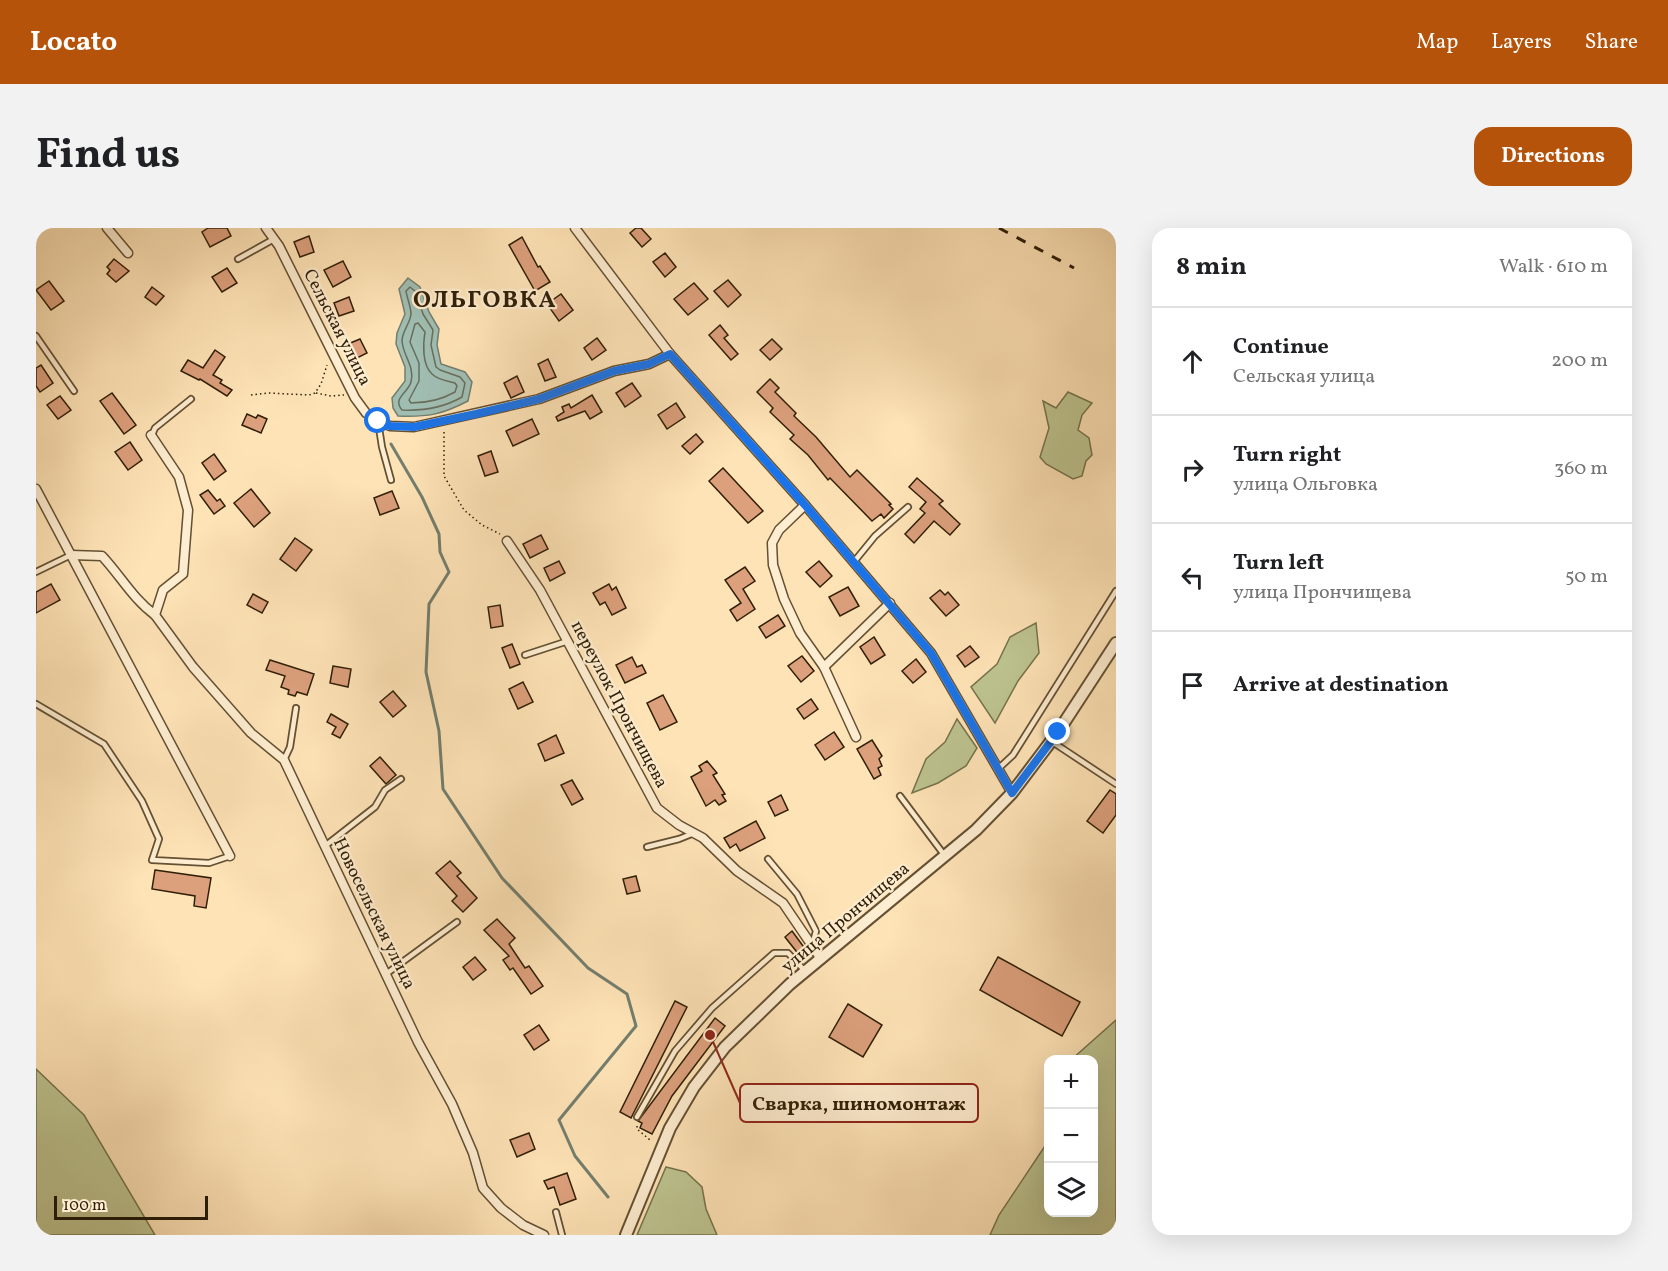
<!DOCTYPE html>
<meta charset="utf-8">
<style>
:root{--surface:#fff;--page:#f2f2f2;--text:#202124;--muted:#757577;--line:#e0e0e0;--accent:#b45309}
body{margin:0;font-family:Vollkorn,serif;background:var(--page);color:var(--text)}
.controls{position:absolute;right:18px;bottom:18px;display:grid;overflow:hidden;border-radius:12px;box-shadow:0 6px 24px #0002}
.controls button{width:54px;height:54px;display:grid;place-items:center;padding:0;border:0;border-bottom:2px solid var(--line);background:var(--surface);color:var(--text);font:30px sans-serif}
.scale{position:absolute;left:18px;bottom:15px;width:154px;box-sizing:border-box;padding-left:6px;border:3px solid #301f07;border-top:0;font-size:16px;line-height:21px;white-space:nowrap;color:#301f07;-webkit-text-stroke:4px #feedd0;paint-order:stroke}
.stop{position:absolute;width:18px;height:18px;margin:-14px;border:4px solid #1a73e8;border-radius:50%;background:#fff}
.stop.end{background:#1a73e8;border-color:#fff;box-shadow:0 2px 6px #0008}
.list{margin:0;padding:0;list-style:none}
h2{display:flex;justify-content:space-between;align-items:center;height:78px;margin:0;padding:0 24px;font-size:26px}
h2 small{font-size:20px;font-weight:400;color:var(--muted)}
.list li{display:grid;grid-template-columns:39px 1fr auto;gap:18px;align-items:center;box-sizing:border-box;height:108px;padding:0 24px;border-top:2px solid var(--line)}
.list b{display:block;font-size:22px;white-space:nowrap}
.list p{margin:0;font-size:20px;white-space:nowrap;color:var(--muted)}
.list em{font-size:20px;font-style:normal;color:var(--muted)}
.icon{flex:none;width:33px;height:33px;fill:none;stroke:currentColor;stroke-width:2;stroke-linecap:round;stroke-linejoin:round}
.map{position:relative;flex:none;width:1080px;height:1007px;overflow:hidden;border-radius:18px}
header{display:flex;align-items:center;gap:36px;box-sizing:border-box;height:84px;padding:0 30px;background:var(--accent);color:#fff}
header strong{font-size:28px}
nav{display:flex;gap:33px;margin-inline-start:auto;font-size:21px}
.intro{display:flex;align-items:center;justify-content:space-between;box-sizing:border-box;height:144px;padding:0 36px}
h1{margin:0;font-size:42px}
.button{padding:15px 27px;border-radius:18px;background:var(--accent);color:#fff;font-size:21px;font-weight:700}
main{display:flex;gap:36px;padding:0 36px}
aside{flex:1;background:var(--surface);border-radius:18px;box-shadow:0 6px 24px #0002}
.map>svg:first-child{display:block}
.green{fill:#bdc490;stroke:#76724c;stroke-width:1.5}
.water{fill:#a0bdb2;stroke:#737e6e;stroke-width:1.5}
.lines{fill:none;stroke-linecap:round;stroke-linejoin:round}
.shore{stroke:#686e5c;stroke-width:1.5}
.stream{stroke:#737e6e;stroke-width:3}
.building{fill:#dca07c;stroke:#301f07;stroke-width:1.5}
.service-casing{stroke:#645033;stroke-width:8}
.minor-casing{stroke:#645033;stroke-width:11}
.tertiary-casing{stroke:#645033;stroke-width:14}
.path{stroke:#301f07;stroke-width:1.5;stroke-dasharray:1.5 3;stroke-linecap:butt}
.service{stroke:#feedd0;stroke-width:4.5}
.minor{stroke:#feedd0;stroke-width:8}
.tertiary{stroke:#feedd0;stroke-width:10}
.rail{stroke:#301f07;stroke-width:3;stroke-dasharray:10 10;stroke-linecap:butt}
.route{stroke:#1a73e8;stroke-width:8}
.labels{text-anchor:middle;stroke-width:4.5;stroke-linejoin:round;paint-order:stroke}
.street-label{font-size:18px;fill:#301f07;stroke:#feedd0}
.district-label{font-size:24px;font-weight:bold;letter-spacing:1.5px;fill:#301f07;stroke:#feedd0}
.leader{fill:none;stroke:#8f2418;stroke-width:2}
.callout-dot{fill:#8f2418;stroke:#feedd0;stroke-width:2}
.callout{fill:#feedd0;stroke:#8f2418;stroke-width:2}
.callout-label{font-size:20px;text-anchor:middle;font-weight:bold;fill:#301f07}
</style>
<header>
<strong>Locato</strong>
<nav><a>Map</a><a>Layers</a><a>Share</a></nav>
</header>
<div class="intro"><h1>Find us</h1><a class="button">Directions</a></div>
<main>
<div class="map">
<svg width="1080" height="1007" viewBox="0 0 1080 1007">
<rect width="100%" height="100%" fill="#fee3b6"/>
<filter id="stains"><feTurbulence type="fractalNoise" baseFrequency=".00333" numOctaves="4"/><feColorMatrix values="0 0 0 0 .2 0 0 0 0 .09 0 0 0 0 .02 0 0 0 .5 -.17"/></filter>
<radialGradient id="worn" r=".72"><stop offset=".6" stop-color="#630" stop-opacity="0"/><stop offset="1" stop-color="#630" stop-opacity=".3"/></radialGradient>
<!-- green -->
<g class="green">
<path d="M1032,164L1056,175L1046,187L1042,202L1053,210L1056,227L1050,233L1046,248L1037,251L1010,236L1004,229L1013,200L1007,173L1020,180Z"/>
<path d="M1000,395L1003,425L982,453L959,495L935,459L961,436L974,409Z"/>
<path d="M921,491L941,520L930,538L902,555L876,565L890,531L909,514Z"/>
<path d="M1080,792V1007H954L963,987L1011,915L1012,905V984H1058V832L1036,831Z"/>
<path d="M0,841L48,887L119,1007H0Z"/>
<path d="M630,939L650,944L666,959L670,981L681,1007H601Z"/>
</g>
<!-- water -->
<path class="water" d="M372,50L384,59L393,84L403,101L401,117L405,136L429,144L436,154L432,173C405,187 392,189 362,188L357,180L356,170L369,153V139L360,116L361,105L369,86L363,61Z"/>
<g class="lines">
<!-- shore -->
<g class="shore">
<path d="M374,59L380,64L387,86L397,102L395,117L400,139L404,142L424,149L429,155L426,169C407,180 388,183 366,182C356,170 372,165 375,154C379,138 367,128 366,113C366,103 374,96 375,86C375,79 371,70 370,63Z"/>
<path d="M382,95L389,104C387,116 386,137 396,146C402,152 412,153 419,155L421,158L419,164C405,172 391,175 375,175L373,172L383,153V135L374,114L379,96Z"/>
</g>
<!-- stream -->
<path class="stream" d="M355,216L386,269L403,306L404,324L413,344L393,376L390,444L403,503L407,561L466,650L552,740L591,766L600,798L523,892L539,928L572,969"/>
</g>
<!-- building -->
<g class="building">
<path d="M172,0H191L195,8L174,19L166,4Z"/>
<path d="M600,0H605L615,11L606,19L594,5Z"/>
<path d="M273,8L278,24L264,29L258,14Z"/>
<path d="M486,9L502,39L504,38L514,54L499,63L473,17Z"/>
<path d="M629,25L640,39L629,49L617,34Z"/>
<path d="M78,31L93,43L80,54L71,46L74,42L71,39Z"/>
<path d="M307,33L315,49L297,59L288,42Z"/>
<path d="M191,40L201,55L186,64L176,49Z"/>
<path d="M692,52L705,67L692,79L678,63Z"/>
<path d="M13,53L28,73L15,82L0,62Z"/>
<path d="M658,55L672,71L652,87L638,71Z"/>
<path d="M116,59L128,68L120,77L109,69Z"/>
<path d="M525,66L537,82L523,93L511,76Z"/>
<path d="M313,69L318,83L303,88L298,75Z"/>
<path d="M684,97L692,107L688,110L702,126L695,132L673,107Z"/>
<path d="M561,110L570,122L556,132L548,120Z"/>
<path d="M324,111L331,125L319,131L312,116Z"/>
<path d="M736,111L746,121L734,132L724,122Z"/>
<path d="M179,122L189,129L177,147L186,152L184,155L196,162L191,168L164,151L163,152L145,143L152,132L167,140Z"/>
<path d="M512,131L520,149L509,153L502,136Z"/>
<path d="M5,137L17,155L4,164L0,158V140Z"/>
<path d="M481,148L488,164L475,170L468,155Z"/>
<path d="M734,151L743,160L739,164L760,185L758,188L780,209L814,249L821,242L855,276L853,277L857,281L848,290L845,286L836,293L794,250L792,252L772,227L754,211L758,207L734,184L737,180L721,164Z"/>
<path d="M596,155L605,168L589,179L580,165Z"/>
<path d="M76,165L100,197L88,206L64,173Z"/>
<path d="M556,167L566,184L554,191L549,183L522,193L520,189L528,184L526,179L533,176L535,180Z"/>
<path d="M24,168L35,182L22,191L11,177Z"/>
<path d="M640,175L649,189L631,201L622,187Z"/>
<path d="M211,186L220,190L222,187L231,191L225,205L206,197Z"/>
<path d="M496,191L503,206L477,218L470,203Z"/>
<path d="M660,206L667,214L654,226L646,218Z"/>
<path d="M94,214L106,232L92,242L79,224Z"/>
<path d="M455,223L462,244L449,248L442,228Z"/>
<path d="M178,226L190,243L178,252L166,235Z"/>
<path d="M687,240L727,283L712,295L673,253Z"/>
<path d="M881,250L907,273L903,276L924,296L914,307L898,293L878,315L869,306L889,285L884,281L890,274L873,259Z"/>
<path d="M215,261L234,285L218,299L198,275Z"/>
<path d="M172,262L181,273L184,271L189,278L178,286L164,267Z"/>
<path d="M356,263L363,280L344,287L338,270Z"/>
<path d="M505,307L512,321L494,330L487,316Z"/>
<path d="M259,310L276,322L260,343L244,331Z"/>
<path d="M523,333L529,345L514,353L508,340Z"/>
<path d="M783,333L796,348L784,359L770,344Z"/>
<path d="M709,339L719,353L707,361L719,381L701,393L694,382L705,375L689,352Z"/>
<path d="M15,356L24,372L0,385V364Z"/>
<path d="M573,356L576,362L580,359L590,380L576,387L569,374L564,377L557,365Z"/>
<path d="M812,359L823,378L804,388L793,369Z"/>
<path d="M904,362L909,367L912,364L923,377L910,388L894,370Z"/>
<path d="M217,366L232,374L226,385L211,377Z"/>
<path d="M464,377L467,398L455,400L452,379Z"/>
<path d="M742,387L749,398L730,410L723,399Z"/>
<path d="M838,409L849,427L835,436L824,419Z"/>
<path d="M476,416L484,436L474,440L466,420Z"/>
<path d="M934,418L943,429L929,439L921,428Z"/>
<path d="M766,428L778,443L765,454L752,438Z"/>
<path d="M596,429L601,439L606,437L610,445L589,455L580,437Z"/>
<path d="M880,431L890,444L877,455L866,443Z"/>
<path d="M234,432L278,446L271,467L261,464L259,468L252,466L253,462L245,459L249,448L230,442Z"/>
<path d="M297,438L315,441L312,459L294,455Z"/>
<path d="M487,454L497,474L482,481L473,461Z"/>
<path d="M357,463L370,478L357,489L344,474Z"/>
<path d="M627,467L641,494L624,502L611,475Z"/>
<path d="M775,471L782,481L768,491L761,481Z"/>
<path d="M295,486L312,496L304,510L296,506L300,499L291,494Z"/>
<path d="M798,504L808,519L789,532L779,517Z"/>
<path d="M520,507L528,525L509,533L502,516Z"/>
<path d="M836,512L846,528L843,531L846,538L842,540L845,547L838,551L821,521Z"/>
<path d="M344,529L360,547L350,556L334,538Z"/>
<path d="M671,533L681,545L677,547L689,566L686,567L690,573L683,577L679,572L670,578L655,549L666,543L663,538Z"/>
<path d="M536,552L547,571L536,577L525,557Z"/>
<path d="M1074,562L1080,566V587L1067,605L1051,593Z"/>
<path d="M745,567L752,582L739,588L732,574Z"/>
<path d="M720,593L729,610L704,623L700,616L694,620L688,610Z"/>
<path d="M414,633L425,645L421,648L441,670L427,684L416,673L421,668L400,645Z"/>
<path d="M119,642L175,650L170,680L158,678L159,668L116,661Z"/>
<path d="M600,648L604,663L591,666L587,651Z"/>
<path d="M461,691L479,710L473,716L489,740L493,738L507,758L495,766L477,740L474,742L467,732L473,728L448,702Z"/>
<path d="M756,703L770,722L764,728L749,709Z"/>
<path d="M439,729L450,742L437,752L427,739Z"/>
<path d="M962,729L1044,774L1026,808L944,762Z"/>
<path d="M639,773L651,779L595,890L584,884Z"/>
<path d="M812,776L846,797L827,829L793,809Z"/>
<path d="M679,790L689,798L636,868L616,906L604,900L606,895L602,893Z"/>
<path d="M503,797L513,812L498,822L488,807Z"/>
<path d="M493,905L499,921L481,929L474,912Z"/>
<path d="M531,945L540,971L524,977L518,959L512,961L508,953Z"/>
</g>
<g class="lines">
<defs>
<g id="service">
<path d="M202,31L238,11"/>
<path d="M0,108L38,163"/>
<path d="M342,193L346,219L355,252"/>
<path d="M116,207L119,200L155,171"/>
<path d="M817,335L839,308L872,279"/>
<path d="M0,344L35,327"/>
<path d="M489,427L532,413"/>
<path d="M0,476L68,516L106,573L123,611L116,632L173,635L194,628"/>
<path d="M1015,513L1080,556"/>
<path d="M248,532L254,519L260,480"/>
<path d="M963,540L977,527L1080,363"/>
<path d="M864,568L909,628"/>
<path d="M289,618L339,579L349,562L365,551"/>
<path d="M611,619L643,611L658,605"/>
<path d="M732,631L761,666L780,703L776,718"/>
<path d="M350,746L421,694"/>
<path d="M601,889L639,823L676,780L738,725H752L769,743"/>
<path d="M520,984L526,1007"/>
</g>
<g id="minor">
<path d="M71,0L92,25"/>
<path d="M230,0L243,18L319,170L330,185L342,193L354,198L378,199L503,171L578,143L613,136L634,126"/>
<path d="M539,0L634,126L769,277L895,425L976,565"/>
<path d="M115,207L143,249L152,282L147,346L127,362L119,387L157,439L215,505L248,532L382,814L416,876L437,925L447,960L465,980L487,997L508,1007"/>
<path d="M0,261L194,628"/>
<path d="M769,277L743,302L736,315L737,337L748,371L764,405L788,439L820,509"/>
<path d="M471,313L504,362L621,580L643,597L667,610L701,643L747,675L785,731"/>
<path d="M35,327L66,328C84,347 97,371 119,387"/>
<path d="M788,439L854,375"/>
</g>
<path id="tertiary" d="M590,1007L634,900L658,859L689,819L754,756L940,602L976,565L1022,504L1080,415"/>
</defs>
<!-- service casing -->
<use href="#service" class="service-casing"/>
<!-- minor casing -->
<use href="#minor" class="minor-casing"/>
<!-- tertiary casing -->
<use href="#tertiary" class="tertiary-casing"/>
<!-- path -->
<g class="path">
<path d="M280,165L295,168L308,167"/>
<path d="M215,167L232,165L273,167L279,165L285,156L291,137"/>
<path d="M408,204V248L428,282L446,297L464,306"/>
<path d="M601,898V901L614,912"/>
</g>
<!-- service -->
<use href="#service" class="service"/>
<!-- minor -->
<use href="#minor" class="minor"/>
<!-- tertiary -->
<use href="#tertiary" class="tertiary"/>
<!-- rail -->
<path class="rail" d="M963,0L1038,40"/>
</g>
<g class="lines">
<!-- route -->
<path class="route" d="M342,193L354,198L378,199L440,186L503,171L578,143L613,136L634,126L769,277L895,425L976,565L1022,504"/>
</g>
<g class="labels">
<!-- street labels -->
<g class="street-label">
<text transform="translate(302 99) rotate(63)" y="6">Сельская улица</text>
<text transform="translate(584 476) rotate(62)" y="6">переулок Прончищева</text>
<text transform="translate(339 685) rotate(64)" y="6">Новосельская улица</text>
<text transform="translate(809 689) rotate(-40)" y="6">улица Прончищева</text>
</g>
<!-- district labels -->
<g class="district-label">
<text x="449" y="79">ОЛЬГОВКА</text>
</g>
</g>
<!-- callouts -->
<path class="leader" d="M674 807L704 875"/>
<circle class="callout-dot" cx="674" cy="807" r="6"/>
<rect class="callout" x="704" y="856" width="238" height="38" rx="6"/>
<g class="callout-label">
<text x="823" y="882">Сварка, шиномонтаж</text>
</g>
<rect width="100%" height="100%" filter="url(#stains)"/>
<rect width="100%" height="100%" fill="url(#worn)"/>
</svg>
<div class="controls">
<button>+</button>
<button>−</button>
<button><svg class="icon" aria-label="layers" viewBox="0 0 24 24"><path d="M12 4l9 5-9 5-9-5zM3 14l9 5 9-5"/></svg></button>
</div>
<div class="scale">100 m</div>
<div class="stop" style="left:342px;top:193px"></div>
<div class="stop end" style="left:1022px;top:504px"></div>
</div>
<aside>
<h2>8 min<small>Walk · 610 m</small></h2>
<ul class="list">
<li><svg class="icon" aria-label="ahead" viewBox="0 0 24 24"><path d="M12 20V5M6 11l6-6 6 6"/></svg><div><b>Continue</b><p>Сельская улица</p></div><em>200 m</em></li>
<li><svg class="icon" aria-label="right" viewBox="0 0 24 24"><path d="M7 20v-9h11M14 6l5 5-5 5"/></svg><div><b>Turn right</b><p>улица Ольговка</p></div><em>360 m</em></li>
<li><svg class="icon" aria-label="left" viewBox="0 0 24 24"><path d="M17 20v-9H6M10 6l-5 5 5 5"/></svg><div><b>Turn left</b><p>улица Прончищева</p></div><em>50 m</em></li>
<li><svg class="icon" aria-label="arrive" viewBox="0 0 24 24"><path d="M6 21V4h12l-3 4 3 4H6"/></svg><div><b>Arrive at destination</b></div></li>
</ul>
</aside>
</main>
